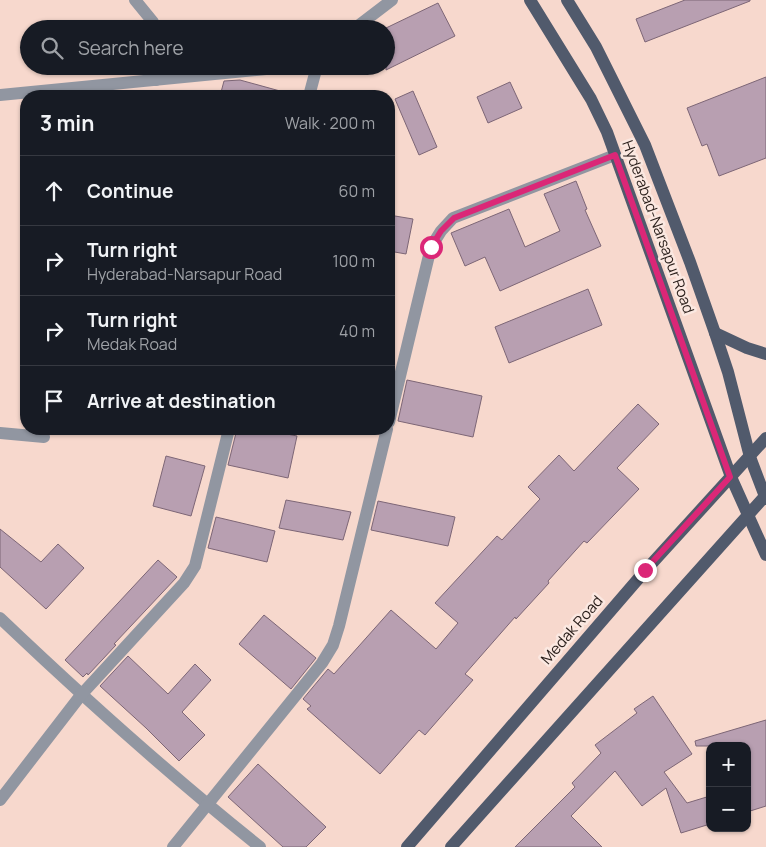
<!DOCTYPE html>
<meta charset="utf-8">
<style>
:root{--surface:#171b24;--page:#242831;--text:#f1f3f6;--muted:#9ea1a6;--line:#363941}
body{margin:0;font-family:Manrope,sans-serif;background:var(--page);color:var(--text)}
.controls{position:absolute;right:15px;bottom:15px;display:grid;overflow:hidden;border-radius:10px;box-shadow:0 1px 4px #0004}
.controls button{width:45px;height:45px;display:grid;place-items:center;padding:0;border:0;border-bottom:1px solid var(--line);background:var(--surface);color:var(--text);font:25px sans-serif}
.stop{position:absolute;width:15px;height:15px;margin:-11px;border:4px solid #db2777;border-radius:50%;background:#fff}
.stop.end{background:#db2777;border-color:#fff;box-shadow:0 1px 5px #0008}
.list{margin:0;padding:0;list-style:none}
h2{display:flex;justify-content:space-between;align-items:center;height:65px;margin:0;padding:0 20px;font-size:21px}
h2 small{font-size:16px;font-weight:400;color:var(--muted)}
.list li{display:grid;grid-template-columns:32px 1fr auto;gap:15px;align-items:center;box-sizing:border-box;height:70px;padding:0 20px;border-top:1px solid var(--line)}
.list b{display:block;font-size:19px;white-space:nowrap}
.list p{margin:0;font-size:16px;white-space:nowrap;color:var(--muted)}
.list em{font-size:16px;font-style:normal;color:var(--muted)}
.icon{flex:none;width:28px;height:28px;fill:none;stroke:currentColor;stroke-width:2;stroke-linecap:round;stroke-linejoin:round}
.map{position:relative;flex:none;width:766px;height:847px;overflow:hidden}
.search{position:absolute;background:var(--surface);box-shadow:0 1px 4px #0004;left:20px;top:20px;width:375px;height:55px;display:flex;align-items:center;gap:12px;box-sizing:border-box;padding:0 18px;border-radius:28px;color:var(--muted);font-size:19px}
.panel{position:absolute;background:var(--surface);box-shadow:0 1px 4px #0004;left:20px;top:90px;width:375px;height:345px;border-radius:20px}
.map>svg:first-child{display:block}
.building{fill:#b89fb1;stroke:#7d6676}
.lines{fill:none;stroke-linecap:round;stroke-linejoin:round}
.minor{stroke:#9196a1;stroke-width:12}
.primary{stroke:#515a6c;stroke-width:12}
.route{stroke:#db2777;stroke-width:6}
.labels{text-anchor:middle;stroke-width:5;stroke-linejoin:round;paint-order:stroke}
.street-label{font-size:15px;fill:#291e1a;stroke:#fbe8e1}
</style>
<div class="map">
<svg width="766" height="847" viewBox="0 0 766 847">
<rect width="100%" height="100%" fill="#f7d8cd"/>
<!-- building -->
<g class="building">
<path d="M685,0H750V1L645,42L636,19Z"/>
<path d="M438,3L455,36L386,70V28Z"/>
<path d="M766,77V158L719,176L707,144L702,146L687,108Z"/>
<path d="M240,80L280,91L279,96H220L224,81Z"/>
<path d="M510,82L522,108L488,123L477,97Z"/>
<path d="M413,91L437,147L419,155L395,99Z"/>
<path d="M576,181L587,209L585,210L601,246L500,291L485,257L465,266L451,233L509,209L525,247L560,231L544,194Z"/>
<path d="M389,215L413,219L406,254L389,251Z"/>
<path d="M588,289L602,325L509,363L495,327Z"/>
<path d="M407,380L482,396L473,437L398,421Z"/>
<path d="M638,404L659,424L617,468L639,489L587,543L584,541L548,581L549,583L516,619L515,617L465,674L473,680L425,735L419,730L380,774L307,709L311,706L303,699L328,669L334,674L391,610L436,649L458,623L435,603L497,536L502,540L540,499L528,487L559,455L574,471Z"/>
<path d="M237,429H262L297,436L288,478L228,465Z"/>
<path d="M166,456L205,466L191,516L153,506Z"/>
<path d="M286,500L351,512L343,540L279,528Z"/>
<path d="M378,501L455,517L448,546L371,530Z"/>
<path d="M216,517L275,531L267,562L208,548Z"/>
<path d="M0,529L41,562L58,544L84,568L46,609L0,567Z"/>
<path d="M158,560L177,577L114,644L116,645L88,675L87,673L83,677L65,660Z"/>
<path d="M264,615L316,658L291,689L239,644Z"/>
<path d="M128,656L168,694L195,664L211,680L182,712L205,735L179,761L146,728L100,686Z"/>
<path d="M653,696L692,754L664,772L687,803L710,796V824L681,833L666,788L642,806L615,771L571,816L602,847H515L575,787L572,783L601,753L595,745L637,713L634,709Z"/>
<path d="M766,720V806L747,812V746H696L695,741Z"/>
<path d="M258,764L326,827L306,847H283L228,797Z"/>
</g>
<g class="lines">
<!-- minor -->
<g class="minor">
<path d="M135,0L153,22L154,29"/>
<path d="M354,29L392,0"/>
<path d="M156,66V80"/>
<path d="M0,95L266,69L278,66"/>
<path d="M309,96L317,66"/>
<path d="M389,422L431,247L441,231L453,218L615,155"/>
<path d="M0,433L44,437"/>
<path d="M0,618C84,698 170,775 260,847"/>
<path d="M0,800L81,695L184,583L195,566L229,429"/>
<path d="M173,847L322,663L333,645L339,626L387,429"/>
</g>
<!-- primary -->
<g class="primary">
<path d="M530,0L591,99L607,132L731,477L766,555"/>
<path d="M567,0L596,47L645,145L690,262L715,333L728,372L750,457L766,499"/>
<path d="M715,333L747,348L766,354"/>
<path d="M407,847L645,571L766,438"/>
<path d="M451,847L766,495"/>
</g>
</g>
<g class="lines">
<!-- route -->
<path class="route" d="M431,247L441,231L454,218L615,155L730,477L645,570"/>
</g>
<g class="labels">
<!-- street labels -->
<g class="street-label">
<text transform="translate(658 227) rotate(70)" y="5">Hyderabad-Narsapur Road</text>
<text transform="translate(572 630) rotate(-49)" y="5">Medak Road</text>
</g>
</g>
</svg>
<div class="controls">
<button>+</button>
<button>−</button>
</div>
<div class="stop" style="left:431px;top:247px"></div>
<div class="stop end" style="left:645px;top:570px"></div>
<div class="search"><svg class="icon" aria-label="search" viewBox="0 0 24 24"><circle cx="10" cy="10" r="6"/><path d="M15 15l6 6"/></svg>Search here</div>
<section class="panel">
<h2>3 min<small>Walk · 200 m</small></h2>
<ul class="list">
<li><svg class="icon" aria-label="ahead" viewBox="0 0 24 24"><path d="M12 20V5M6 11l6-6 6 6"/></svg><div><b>Continue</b></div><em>60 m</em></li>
<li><svg class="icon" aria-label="right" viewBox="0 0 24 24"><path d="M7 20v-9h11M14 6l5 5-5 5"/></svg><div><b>Turn right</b><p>Hyderabad-Narsapur Road</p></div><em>100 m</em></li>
<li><svg class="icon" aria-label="right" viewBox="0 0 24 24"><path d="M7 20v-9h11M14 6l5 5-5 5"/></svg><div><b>Turn right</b><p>Medak Road</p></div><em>40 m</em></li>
<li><svg class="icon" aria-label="arrive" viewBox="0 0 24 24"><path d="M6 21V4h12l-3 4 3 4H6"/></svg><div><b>Arrive at destination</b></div></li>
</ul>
</section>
</div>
